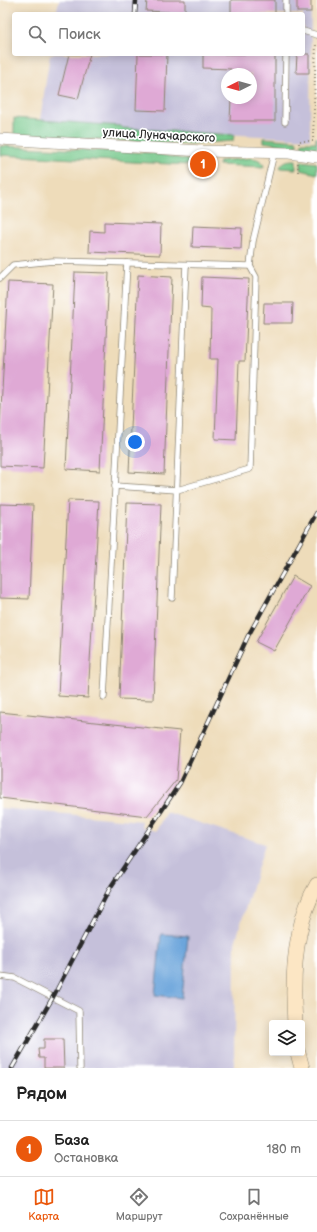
<!DOCTYPE html>
<html lang="ru">
<meta charset="utf-8">
<style>
:root{--surface:#fff;--page:#f2f2f2;--text:#222;--muted:#767676;--line:#e0e0e0;--accent:#ea580c}
body{margin:0;font-family:"Balsamiq Sans",sans-serif;background:var(--page);color:var(--text)}
.controls{position:absolute;right:12px;bottom:12px;display:grid;overflow:hidden;border-radius:4px;box-shadow:0 2px 10px #0003}
.controls button{width:36px;height:36px;display:grid;place-items:center;padding:0;border:0;border-bottom:1px solid var(--line);background:var(--surface);color:var(--text);font:20px sans-serif}
.compass{position:absolute;left:221px;top:68px;width:36px;height:36px;border-radius:50%;background:var(--surface);box-shadow:0 2px 10px #0003;rotate:265deg}
.you{position:absolute;left:135px;top:442px;width:14px;height:14px;margin:-10px;border:3px solid #fff;border-radius:50%;background:#1a73e8;box-shadow:0 0 0 6px #1a73e833}
.badge{display:grid;place-items:center;width:26px;height:26px;border-radius:50%;background:var(--accent);color:#fff;font-size:13px;font-weight:700}
.pin{position:absolute;translate:-50% -50%;border:2px solid #fff;box-shadow:0 1px 4px #0006}
.list{margin:0;padding:0;list-style:none}
h2{display:flex;justify-content:space-between;align-items:center;height:52px;margin:0;padding:0 16px;font-size:17px}
h2 small{font-size:13px;font-weight:400;color:var(--muted)}
.list li{display:grid;grid-template-columns:26px 1fr auto;gap:12px;align-items:center;box-sizing:border-box;height:56px;padding:0 16px;border-top:1px solid var(--line)}
.list b{display:block;font-size:15px;white-space:nowrap}
.list p{margin:0;font-size:13px;white-space:nowrap;color:var(--muted)}
.list em{font-size:13px;font-style:normal;color:var(--muted)}
.icon{flex:none;width:22px;height:22px;fill:none;stroke:currentColor;stroke-width:2;stroke-linecap:round;stroke-linejoin:round}
.map{position:relative;flex:none;width:317px;height:1068px;overflow:hidden}
.search{position:absolute;background:var(--surface);box-shadow:0 2px 10px #0003;left:12px;right:12px;top:12px;height:44px;display:flex;align-items:center;gap:10px;box-sizing:border-box;padding:0 14px;border-radius:4px;color:var(--muted);font-size:15px}
.sheet{height:108px;background:var(--surface)}
nav{display:flex;justify-content:space-around;align-items:center;box-sizing:border-box;height:56px;border-top:1px solid var(--line);background:var(--surface);font-size:11px;color:var(--muted)}
nav a{display:grid;justify-items:center;gap:2px}
nav .on{color:var(--accent)}
.map>svg:first-child{display:block}
.industrial{fill:#c5c0da;fill-rule:evenodd}
.green{fill:#75c78a;stroke:#50795a}
.water{fill:#6ca5db;stroke:#4c6883}
.building{fill:#dfa9d5}
.lines{fill:none;stroke-linecap:round;stroke-linejoin:round}
.lane-casing{stroke:#8c8472;stroke-width:7}
.street-casing{stroke:#8c8472;stroke-width:12}
.secondary-casing{stroke:#8c8472;stroke-width:16}
.path{stroke:#8c8472;stroke-width:2;stroke-dasharray:1 3;stroke-linecap:butt}
.lane{stroke:#fff;stroke-width:5.5}
.street{stroke:#fff;stroke-width:11}
.secondary{stroke:#fce6c4;stroke-width:15}
.rail-casing{stroke:#2b2b2b;stroke-width:4.5}
.rail{stroke:#fff;stroke-width:3;stroke-dasharray:9;stroke-linecap:butt}
.labels{text-anchor:middle;stroke-width:3.5;stroke-linejoin:round;paint-order:stroke}
.street-label{font-size:12px;fill:#2b2b2b;stroke:#fff}
</style>
<div class="map">
<svg width="317" height="1068" viewBox="0 0 317 1068">
<rect width="100%" height="100%" fill="#fff"/>
<filter id="ink" filterUnits="userSpaceOnUse"><feTurbulence type="fractalNoise" baseFrequency=".025" numOctaves="2"/><feDisplacementMap in="SourceGraphic" scale="8" xChannelSelector="R" yChannelSelector="G"/><feConvolveMatrix kernelMatrix="1 2 1 2 8 2 1 2 1" color-interpolation-filters="sRGB"/></filter>
<filter id="wash" filterUnits="userSpaceOnUse"><feTurbulence type="fractalNoise" baseFrequency=".012" numOctaves="4" result="noise"/><feDisplacementMap in="SourceGraphic" scale="16" xChannelSelector="R" yChannelSelector="G"/><feGaussianBlur stdDeviation="0.9" result="paint"/><feColorMatrix in="noise" values="0 0 0 0 0 0 0 0 0 0 0 0 0 0 0 0 0 1.4 0 .05"/><feComposite in="paint" operator="in"/></filter>
<g filter="url(#wash)">
<rect width="100%" height="100%" fill="#eedcba"/>
<!-- industrial -->
<g class="industrial">
<path d="M59,0H311L310,139L123,128L121,126L40,120L50,54H303V14H56ZM227,74H251V98H227Z"/>
<path d="M0,808L142,821L141,827L156,831L166,812L265,844L235,943L234,1068H0Z"/>
</g>
<!-- green -->
<g class="green">
<path d="M14,118L121,126L123,128L234,135L233,141L189,144L14,135Z"/>
<path d="M316,137H317V148H301L302,142H316Z"/>
<path d="M264,138L297,141V147L264,142Z"/>
<path d="M0,146L153,153L188,160V165L0,155Z"/>
<path d="M251,158C257,158 263,161 264,167L219,165V161Z"/>
<path d="M296,160V169L280,168C283,160 289,160 296,160Z"/>
<path d="M301,161L317,163V174L301,170Z"/>
</g>
<!-- water -->
<path class="water" d="M161,934L188,936L182,998L155,995Z"/>
<g id="blocks">
<!-- building -->
<g class="building">
<path d="M147,0H185V13L146,11Z"/>
<rect x="231" y="0" width="44" height="14"/>
<rect x="297" y="0" width="14" height="12"/>
<path d="M69,54H90L78,99L59,95Z"/>
<path d="M138,54H167L165,111L136,110Z"/>
<path d="M203,54H275V121H230L231,98H251V74H231V69L203,68Z"/>
<path d="M297,54H309V73H296Z"/>
<path d="M104,222L161,224L160,255L89,252L90,231L104,232Z"/>
<path d="M193,226L242,228L241,249L192,247Z"/>
<path d="M75,272L109,273L100,471L66,469Z"/>
<path d="M138,275L172,277L164,474L129,472Z"/>
<path d="M202,277L249,279L245,361H239L236,440L215,439L218,359H210L211,309L201,308Z"/>
<path d="M8,282L53,284L43,468L0,466V426Z"/>
<path d="M264,303H293L292,323H263Z"/>
<path d="M68,500L99,501L88,698L58,696Z"/>
<path d="M127,503L161,504L153,700L119,699Z"/>
<path d="M0,504L33,505L29,599L0,598Z"/>
<path d="M293,576L310,586L274,651L256,642Z"/>
<path d="M0,712L180,731L176,780L147,816L0,798Z"/>
<path d="M44,1039H63L64,1068H44V1058H39L38,1049H44Z"/>
</g>
</g>
</g>
<g filter="url(#ink)">
<use href="#blocks" fill-opacity="0" stroke="#8c8472" stroke-width="1"/>
<g class="lines">
<defs>
<g id="lane">
<path d="M286,14V0"/>
<path d="M303,31L317,35"/>
<path d="M285,122L286,54"/>
<path d="M0,278L13,265L53,261L250,266L253,241L274,153"/>
<path d="M115,486L177,490L250,469L256,277L250,266"/>
<path d="M172,598L186,265"/>
<path d="M104,697L127,263"/>
<path d="M0,976L15,978L79,1011L80,1068"/>
</g>
<path id="street" d="M0,139L202,151L289,153L317,157"/>
<g id="secondary">
<path d="M295,1023C292,979 294,924 317,885"/>
<path d="M298,1053L302,1068"/>
</g>
</defs>
<!-- lane casing -->
<use href="#lane" class="lane-casing"/>
<!-- street casing -->
<use href="#street" class="street-casing"/>
<!-- secondary casing -->
<use href="#secondary" class="secondary-casing"/>
<!-- path -->
<g class="path">
<path d="M299,144V141H313L316,42"/>
<path d="M298,172V163"/>
</g>
<!-- lane -->
<use href="#lane" class="lane"/>
<!-- street -->
<use href="#street" class="street"/>
<!-- secondary -->
<use href="#secondary" class="secondary"/>
<defs>
<g id="rail">
<path d="M135,14L136,0"/>
<path d="M12,1068L53,997L110,888L180,783L248,636L317,512"/>
</g>
</defs>
<!-- rail casing -->
<use href="#rail" class="rail-casing"/>
<!-- rail -->
<use href="#rail" class="rail"/>
</g>
</g>
<g class="labels">
<!-- street labels -->
<g class="street-label">
<text transform="translate(159 135) rotate(3)" y="4">улица Луначарского</text>
</g>
</g>
</svg>
<div class="controls">
<button><svg class="icon" aria-label="layers" viewBox="0 0 24 24"><path d="M12 4l9 5-9 5-9-5zM3 14l9 5 9-5"/></svg></button>
</div>
<svg class="compass" viewBox="-18 -18 36 36"><path d="M0-13l5 13h-10z" fill="#e53935"/><path d="M0 13l5-13h-10z" fill="#767676"/></svg>
<div class="you"></div>
<div class="pin badge" style="left:203px;top:164px">1</div>
<div class="search"><svg class="icon" aria-label="search" viewBox="0 0 24 24"><circle cx="10" cy="10" r="6"/><path d="M15 15l6 6"/></svg>Поиск</div>
</div>
<section class="sheet">
<h2>Рядом<small></small></h2>
<ul class="list">
<li><span class="badge">1</span><div><b>База</b><p>Остановка</p></div><em>180 m</em></li>
</ul>
</section>
<nav>
<a class="on"><svg class="icon" aria-label="map" viewBox="0 0 24 24"><path d="M3 6l6-2 6 2 6-2v14l-6 2-6-2-6 2zM9 4v14M15 6v14"/></svg>Карта</a>
<a><svg class="icon" aria-label="directions" viewBox="0 0 24 24"><path d="M12 3l9 9-9 9-9-9zM9 14v-3h6M13 9l2 2-2 2"/></svg>Маршрут</a>
<a><svg class="icon" aria-label="saved" viewBox="0 0 24 24"><path d="M7 4h10v16l-5-4-5 4z"/></svg>Сохранённые</a>
</nav>
